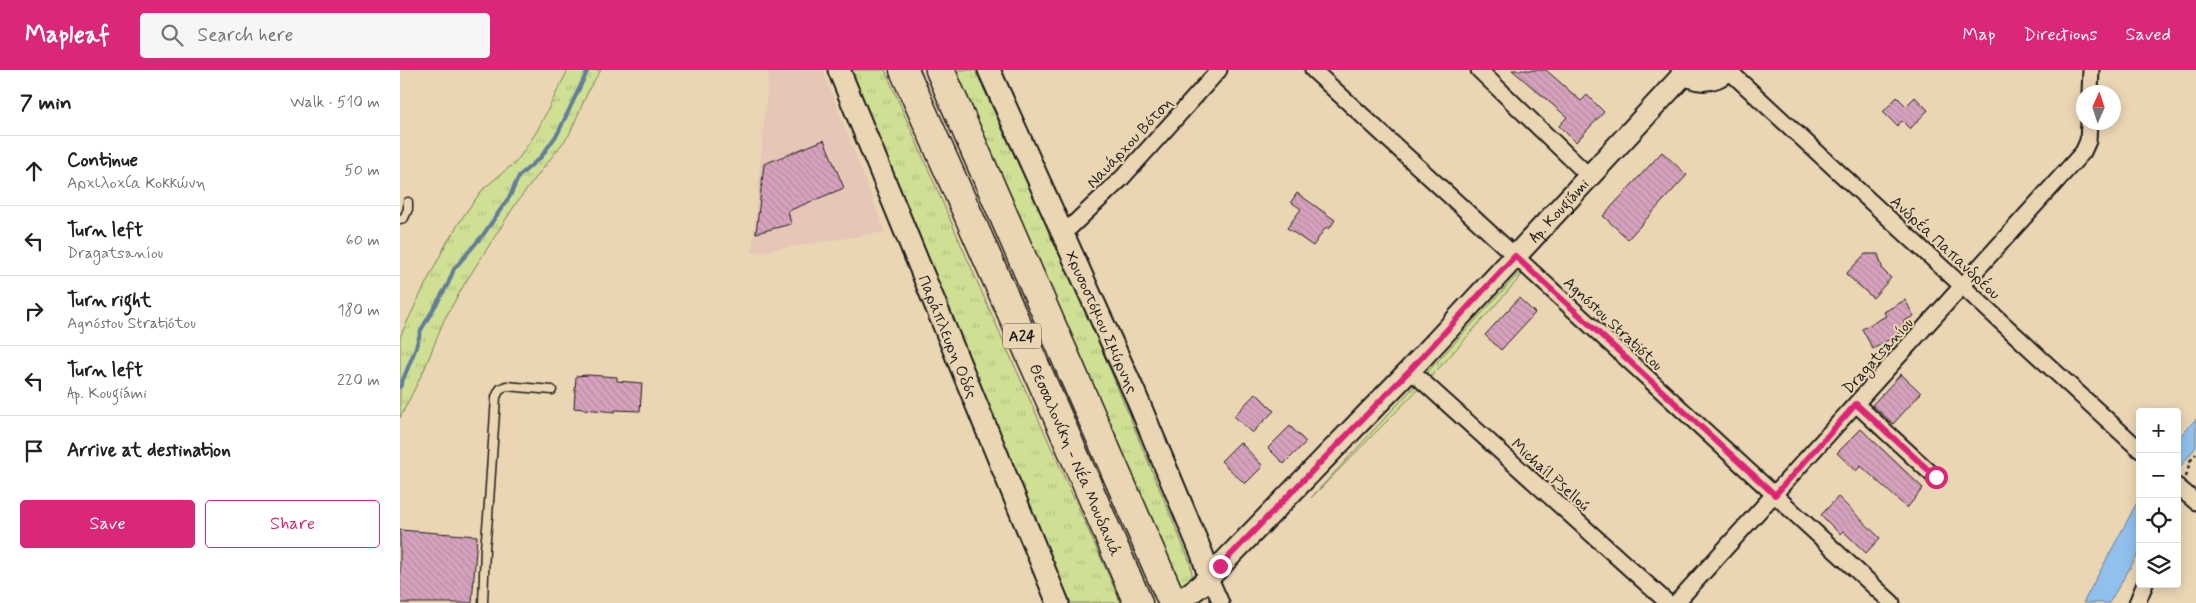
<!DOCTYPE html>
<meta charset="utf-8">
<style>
:root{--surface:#fff;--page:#f6f6f6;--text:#202124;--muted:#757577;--line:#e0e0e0;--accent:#db2777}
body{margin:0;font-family:Mynerve,sans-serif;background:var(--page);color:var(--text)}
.controls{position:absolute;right:15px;bottom:15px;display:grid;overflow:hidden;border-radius:5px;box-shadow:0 2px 12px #0003}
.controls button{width:45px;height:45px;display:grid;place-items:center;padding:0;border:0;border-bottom:1px solid var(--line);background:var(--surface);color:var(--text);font:25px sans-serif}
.compass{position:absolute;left:1676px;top:15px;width:45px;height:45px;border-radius:50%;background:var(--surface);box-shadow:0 2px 12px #0003;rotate:3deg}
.stop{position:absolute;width:15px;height:15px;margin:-11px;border:4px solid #db2777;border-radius:50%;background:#fff}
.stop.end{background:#db2777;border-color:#fff;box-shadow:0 1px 5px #0008}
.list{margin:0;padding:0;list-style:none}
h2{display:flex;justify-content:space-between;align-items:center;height:65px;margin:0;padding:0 20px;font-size:21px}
h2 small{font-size:16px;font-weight:400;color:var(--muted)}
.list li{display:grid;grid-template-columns:32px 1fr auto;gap:15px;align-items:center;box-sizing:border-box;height:70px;padding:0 20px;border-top:1px solid var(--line)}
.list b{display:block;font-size:19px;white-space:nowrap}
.list p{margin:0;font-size:16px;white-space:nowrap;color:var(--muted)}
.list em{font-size:16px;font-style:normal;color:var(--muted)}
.actions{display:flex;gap:10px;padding:15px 20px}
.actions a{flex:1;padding:11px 0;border:1px solid var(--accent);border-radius:5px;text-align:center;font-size:18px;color:var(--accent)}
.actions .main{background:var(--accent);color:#fff}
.icon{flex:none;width:28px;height:28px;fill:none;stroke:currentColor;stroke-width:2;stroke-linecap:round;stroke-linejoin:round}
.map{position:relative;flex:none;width:1796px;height:533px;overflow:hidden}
header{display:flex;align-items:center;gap:30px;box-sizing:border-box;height:70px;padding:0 25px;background:var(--accent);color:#fff}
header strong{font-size:24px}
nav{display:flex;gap:28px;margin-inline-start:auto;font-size:18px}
.search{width:350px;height:45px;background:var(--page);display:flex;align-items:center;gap:12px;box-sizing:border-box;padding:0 18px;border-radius:5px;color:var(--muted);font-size:19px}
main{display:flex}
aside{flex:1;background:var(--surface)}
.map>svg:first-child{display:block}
.built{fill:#e5c6b7}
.grass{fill:url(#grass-tufts);stroke:#767e58}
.water{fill:#90c0eb;stroke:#627e98}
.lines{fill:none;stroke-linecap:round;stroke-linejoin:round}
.stream{stroke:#627e98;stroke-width:4}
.building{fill:url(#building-back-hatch);stroke:#1c1c1c}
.lane-casing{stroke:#1c1c1c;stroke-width:11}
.street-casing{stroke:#1c1c1c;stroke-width:19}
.secondary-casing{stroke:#1c1c1c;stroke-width:25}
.highway-casing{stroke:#1c1c1c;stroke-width:31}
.path{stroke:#1c1c1c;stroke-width:2.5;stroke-dasharray:4 4;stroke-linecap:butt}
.lane{stroke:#ebd6b4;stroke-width:8}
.street{stroke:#ebd6b4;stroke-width:15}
.secondary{stroke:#ebd6b4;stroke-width:21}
.highway{stroke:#ebd6b4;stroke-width:28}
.route{stroke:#db2777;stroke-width:6}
.labels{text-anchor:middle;stroke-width:4;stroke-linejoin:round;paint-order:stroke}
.shield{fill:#ebd6b4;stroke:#5a544a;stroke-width:1}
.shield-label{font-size:15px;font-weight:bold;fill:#1c1c1c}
.street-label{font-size:16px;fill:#1c1c1c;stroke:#ebd6b4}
</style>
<header>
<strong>Mapleaf</strong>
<div class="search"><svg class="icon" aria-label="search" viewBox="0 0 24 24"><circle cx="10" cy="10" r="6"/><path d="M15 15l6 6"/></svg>Search here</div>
<nav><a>Map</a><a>Directions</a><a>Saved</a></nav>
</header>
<main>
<aside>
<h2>7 min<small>Walk · 510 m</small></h2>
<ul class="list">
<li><svg class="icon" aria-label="ahead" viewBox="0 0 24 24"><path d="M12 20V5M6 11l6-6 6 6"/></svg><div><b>Continue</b><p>Αρχιλοχία Κοκκώνη</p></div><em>50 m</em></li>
<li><svg class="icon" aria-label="left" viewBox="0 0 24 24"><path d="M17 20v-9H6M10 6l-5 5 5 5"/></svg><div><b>Turn left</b><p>Dragatsaníou</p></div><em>60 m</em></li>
<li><svg class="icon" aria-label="right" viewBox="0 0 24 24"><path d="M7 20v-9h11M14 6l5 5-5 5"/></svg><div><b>Turn right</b><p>Agnóstou Stratiótou</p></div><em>180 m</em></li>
<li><svg class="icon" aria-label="left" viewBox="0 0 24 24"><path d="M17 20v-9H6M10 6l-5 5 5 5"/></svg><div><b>Turn left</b><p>Ap. Kougiámi</p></div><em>220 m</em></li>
<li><svg class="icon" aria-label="arrive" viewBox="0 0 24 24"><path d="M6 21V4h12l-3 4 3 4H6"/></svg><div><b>Arrive at destination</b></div></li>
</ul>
<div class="actions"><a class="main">Save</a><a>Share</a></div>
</aside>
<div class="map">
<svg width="1796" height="533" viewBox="0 0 1796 533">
<defs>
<pattern id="grass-tufts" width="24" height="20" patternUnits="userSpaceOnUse" patternTransform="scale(1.25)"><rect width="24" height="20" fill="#cfe094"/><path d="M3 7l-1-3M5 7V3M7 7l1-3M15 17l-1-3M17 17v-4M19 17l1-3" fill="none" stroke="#b1c07f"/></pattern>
<pattern id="building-back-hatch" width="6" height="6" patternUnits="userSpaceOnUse" patternTransform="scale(1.25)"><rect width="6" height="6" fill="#d6a2bd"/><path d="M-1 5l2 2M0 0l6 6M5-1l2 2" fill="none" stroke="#b78ba2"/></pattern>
</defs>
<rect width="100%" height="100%" fill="#ebd6b4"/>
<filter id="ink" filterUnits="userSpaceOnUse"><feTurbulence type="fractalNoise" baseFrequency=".02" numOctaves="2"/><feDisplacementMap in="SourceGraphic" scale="10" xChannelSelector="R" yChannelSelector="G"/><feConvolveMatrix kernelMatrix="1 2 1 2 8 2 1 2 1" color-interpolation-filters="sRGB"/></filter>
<g filter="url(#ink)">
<!-- built -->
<path class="built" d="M369,0H423L485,162L352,183Z"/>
<!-- grass -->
<g class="grass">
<path d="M168,0H201L190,17L169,65L117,132L65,213L44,250L24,300L0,348V267L19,227L46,174L64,145L83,119L117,91L137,61Z"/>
<path d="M443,0H485L590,241L721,533H668Z"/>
<path d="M552,0H575L686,242L790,492L793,510L783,526Z"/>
<path d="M1119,203L1122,205L1043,294L911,428Z"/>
</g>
<!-- water -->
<g class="water">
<path d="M1796,349V377L1777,401V369Z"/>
<path d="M1740,427V481L1709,533H1683Z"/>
</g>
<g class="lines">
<!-- stream -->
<path class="stream" d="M0,317L15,280L21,260L48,214L54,199L83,165L110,126L119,106L141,87L158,63L188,0"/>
</g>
<!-- building -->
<g class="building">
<path d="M1112,0H1146L1181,31L1187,25L1204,42L1176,72L1159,56L1167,47Z"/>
<path d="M1497,27L1506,36L1515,27L1528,40L1510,59L1502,51L1497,56L1483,42Z"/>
<path d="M424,70L444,118L388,141L391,154L356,163L364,94Z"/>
<path d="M1262,82L1287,105L1228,169L1203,146Z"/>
<path d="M897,123L935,150L929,159L926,157L913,176L887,158L901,139L891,132Z"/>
<path d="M1465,184H1478L1483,200L1491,208L1473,228L1446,204Z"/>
<path d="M1119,228L1135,243L1101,280L1085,265Z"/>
<path d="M1505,230L1514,246L1504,251L1502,262L1473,279L1462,259L1486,246L1484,242Z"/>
<path d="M1501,304L1521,323L1493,354L1472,335Z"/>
<path d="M188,305L217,307V311L242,313L240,341L215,340V342L174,338L176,306Z"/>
<path d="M856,323L874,341L852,363L834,346Z"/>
<path d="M890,356L906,372L884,394L868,378Z"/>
<path d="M1461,359L1523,418L1507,438L1461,396L1456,401L1437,383Z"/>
<path d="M840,372L863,396L845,414L821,391Z"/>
<path d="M1438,427L1480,468L1466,483L1443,461L1440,464L1421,445Z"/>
<path d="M0,460L77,466L72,533H0Z"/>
</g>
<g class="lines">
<defs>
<g id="lane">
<path d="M0,149L4,148L8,139V132"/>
<path d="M83,533L85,478L88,447L96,327L100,319L106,316L152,320"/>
</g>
<g id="street">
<path d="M913,0L1492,533"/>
<path d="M1079,0L1189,106"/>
<path d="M1328,0L1740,380"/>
<path d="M1690,22L1691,0"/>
<path d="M662,165L722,108L819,0"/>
<path d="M1010,300L1268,533"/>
<path d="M1456,334L1535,407"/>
<path d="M1777,416L1796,432"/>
<path d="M809,506L821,533"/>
<path d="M1276,533L1683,82L1688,71L1689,52"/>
<path d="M1737,533L1745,514"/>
</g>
<g id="secondary">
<path id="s1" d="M439,0L658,533"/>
<path id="s2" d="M589,0L735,324L802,484L809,506"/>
<path d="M1282,0C1296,14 1314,11 1328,0"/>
<path id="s3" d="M777,533L800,516L820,496L1010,300L1285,3"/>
</g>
<g id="highway">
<path id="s4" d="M504,0L659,350L738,533"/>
<path d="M540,0L773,533"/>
</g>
</defs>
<!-- lane casing -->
<use href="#lane" class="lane-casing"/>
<!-- street casing -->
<use href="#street" class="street-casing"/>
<!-- secondary casing -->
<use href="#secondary" class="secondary-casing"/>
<!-- highway casing -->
<use href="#highway" class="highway-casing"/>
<!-- path -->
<path class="path" d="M1786,407L1790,391L1796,384"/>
<!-- lane -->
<use href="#lane" class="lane"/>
<!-- street -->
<use href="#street" class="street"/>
<!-- secondary -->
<use href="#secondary" class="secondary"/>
<!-- highway -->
<use href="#highway" class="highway"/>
</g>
</g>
<g class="lines" filter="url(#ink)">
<!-- route -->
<path class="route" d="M820,496L1010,300L1115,186L1375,425L1456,334L1536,407"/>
</g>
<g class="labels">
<!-- shield labels -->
<rect class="shield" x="603" y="253.5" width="38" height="25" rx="4"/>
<g class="shield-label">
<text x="622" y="271">Α24</text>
</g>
<!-- street labels -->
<g class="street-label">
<text transform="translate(729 72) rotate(-47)" y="6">Ναυάρχου Βότση</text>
<text dy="6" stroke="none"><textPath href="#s3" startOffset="548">Ap. Kougiámi</textPath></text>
<text transform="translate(1546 177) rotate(43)" y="6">Ανδρέα Παπανδρέου</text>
<text dy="6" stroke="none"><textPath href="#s2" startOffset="276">Χρυσοστόμου Σμύρνης</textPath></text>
<text transform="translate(1214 253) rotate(43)" y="6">Agnóstou Stratiótou</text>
<text dy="6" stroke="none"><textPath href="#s1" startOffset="288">Παράπλευρη Οδός</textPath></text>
<text transform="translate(1477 285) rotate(-48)" y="6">Dragatsaníou</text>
<text dy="6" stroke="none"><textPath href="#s4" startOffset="426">Θεσσαλονίκη - Νέα Μουδανιά</textPath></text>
<text transform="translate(1151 404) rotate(42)" y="6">Michaíl Pselloú</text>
</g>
</g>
</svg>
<div class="controls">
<button>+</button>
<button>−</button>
<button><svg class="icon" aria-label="locate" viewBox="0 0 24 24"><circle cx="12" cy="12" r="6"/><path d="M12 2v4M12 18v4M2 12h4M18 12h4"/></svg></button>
<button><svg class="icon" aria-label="layers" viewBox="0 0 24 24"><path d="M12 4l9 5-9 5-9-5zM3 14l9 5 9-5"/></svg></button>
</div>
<svg class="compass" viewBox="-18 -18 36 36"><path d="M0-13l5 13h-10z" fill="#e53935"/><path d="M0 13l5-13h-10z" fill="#757577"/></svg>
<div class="stop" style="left:1536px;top:407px"></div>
<div class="stop end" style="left:820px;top:496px"></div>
</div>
</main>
